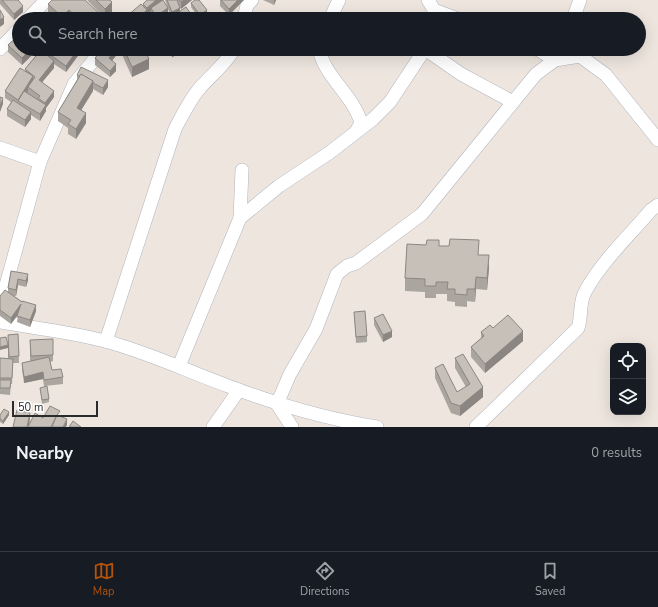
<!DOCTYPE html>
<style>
:root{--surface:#171b24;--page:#242831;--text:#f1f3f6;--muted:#9ea1a6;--line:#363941;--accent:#b45309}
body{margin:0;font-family:"Nunito Sans",sans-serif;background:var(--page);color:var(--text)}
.controls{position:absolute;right:12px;bottom:12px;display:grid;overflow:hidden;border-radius:8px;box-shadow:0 4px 16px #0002}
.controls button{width:36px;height:36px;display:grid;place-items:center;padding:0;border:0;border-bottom:1px solid var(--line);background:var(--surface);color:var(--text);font:20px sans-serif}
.scale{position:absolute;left:12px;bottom:10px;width:86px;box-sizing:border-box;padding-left:4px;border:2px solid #2b2b2b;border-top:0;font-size:11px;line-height:14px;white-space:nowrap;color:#2b2b2b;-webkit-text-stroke:3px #fff;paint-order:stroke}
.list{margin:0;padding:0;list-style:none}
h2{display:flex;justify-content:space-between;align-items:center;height:52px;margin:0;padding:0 16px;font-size:17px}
h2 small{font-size:13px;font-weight:400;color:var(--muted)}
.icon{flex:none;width:22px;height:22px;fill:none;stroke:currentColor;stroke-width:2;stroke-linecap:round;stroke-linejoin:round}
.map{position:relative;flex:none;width:658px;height:427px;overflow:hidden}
.search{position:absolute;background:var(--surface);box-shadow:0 4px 16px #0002;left:12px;right:12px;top:12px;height:44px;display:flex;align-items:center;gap:10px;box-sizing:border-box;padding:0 14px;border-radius:22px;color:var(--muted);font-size:15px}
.sheet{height:124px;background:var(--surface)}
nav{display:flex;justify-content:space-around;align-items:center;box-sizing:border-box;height:56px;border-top:1px solid var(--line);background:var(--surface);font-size:11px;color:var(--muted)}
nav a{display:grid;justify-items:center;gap:2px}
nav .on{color:var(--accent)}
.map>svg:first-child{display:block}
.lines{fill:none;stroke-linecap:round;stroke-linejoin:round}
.minor-casing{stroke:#b1b5bf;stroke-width:14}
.minor{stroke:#fff;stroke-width:13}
.wall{fill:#aaa59f}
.shaded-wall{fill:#8b8682}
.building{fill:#c6c0b9;stroke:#8b8682}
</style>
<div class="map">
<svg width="658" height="427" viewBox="0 0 658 427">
<rect width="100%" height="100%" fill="#ede5de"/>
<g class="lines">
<defs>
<g id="minor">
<path d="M428,0L434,10L458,19"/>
<path d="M28,19L46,0"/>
<path d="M244,19L247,5L252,0"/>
<path d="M330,19L339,0"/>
<path d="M573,19L580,0"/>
<path d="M0,49L19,29"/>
<path d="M319,49C324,76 354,96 361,123L356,132"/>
<path d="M425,49L461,74L513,102"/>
<path d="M537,49L555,60"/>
<path d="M0,148L40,162"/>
<path d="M240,218L279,186L329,153L373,119L390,102L425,49"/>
<path d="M0,307L40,162L74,84L103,49"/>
<path d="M0,322C35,328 70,332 105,341C147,352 187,371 228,386C276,404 326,419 377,427"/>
<path d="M106,341L175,129C182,116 189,101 199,89C211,75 225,65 234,49"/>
<path d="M179,366L240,218L242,170"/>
<path d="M213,427L239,390"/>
<path d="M292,427L277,404L290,374L316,329L337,274L347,266L356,263L422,214L536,74L555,60L580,56L606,75L658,140"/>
<path d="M476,427L578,328C582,317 579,302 585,292C601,262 629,236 651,210L658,205"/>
</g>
</defs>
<!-- minor casing -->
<use href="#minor" class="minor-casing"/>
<!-- minor -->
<use href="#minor" class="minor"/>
</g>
<!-- wall -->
<g class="wall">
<path d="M0,0H18L23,12L14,20L0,4Z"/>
<path d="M87,0H110L112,12L105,18Z"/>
<path d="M165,0H192L181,9L180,8V11L193,17L196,14L191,7V3L207,14L202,18L203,19H176V17L172,18L168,9V12L167,13L171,19H155L151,12L147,15V14V17L146,18L147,19H126V17L143,6V4L162,1L168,8Z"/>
<path d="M220,0H244L229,15L220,6Z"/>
<path d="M263,0H276L274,5Z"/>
<path d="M48,4L101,19H54L48,14Z"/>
<path d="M8,45L19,49H80V53L66,72L54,64V68L42,82L54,97L46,108V111L40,121L31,115V119L25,127L7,116V109L11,102L5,98V91L25,71V69L38,54L34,50V53L22,65L8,52Z"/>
<path d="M103,49H144L149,69L132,77L120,50L112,61L116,71L110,77L95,65V58Z"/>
<path d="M167,49H177V55L172,57Z"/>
<path d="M77,75L108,87L103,95L93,89V91L81,110L86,123L76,139L68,134V128L58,121V112L77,80Z"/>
<path d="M439,246L479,255L489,268L487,290L476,289L475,302L467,301V307L455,306V302L447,301V294H436V298H425V292L405,291V278Z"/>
<path d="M11,271L28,280L26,287L18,285L16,296H14L36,311L30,327L17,322L18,315L11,324L0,316V296L8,292V288Z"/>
<path d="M354,312L367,336V342L356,343Z"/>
<path d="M374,318L392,337L383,342L374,325Z"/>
<path d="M493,328L523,341L485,373L471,357V347L481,338V332Z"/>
<path d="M18,334L19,363H13L12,384H11L10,395L0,394V358L8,359V335Z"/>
<path d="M30,340L53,355V361L50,362L52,370L63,377V384L44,386L43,379L24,383L22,370V363L30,361Z"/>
<path d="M455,358L483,397L460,416L451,413L435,378V368L457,392L466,387L455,368Z"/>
<path d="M40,388L49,399V402L42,404Z"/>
<path d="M0,415H9L3,424L0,422Z"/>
</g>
<!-- shaded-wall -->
<g class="shaded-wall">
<path d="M156,0H163L152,11L151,8V12L147,15V8Z"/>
<path d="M184,0H192L181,9V2Z"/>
<path d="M238,0H244L229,15V9Z"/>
<path d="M274,0H276L274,5Z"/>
<path d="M112,2V12L105,18V9Z"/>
<path d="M23,6V12L14,20V14Z"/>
<path d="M168,8V12L157,19H156V16Z"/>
<path d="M180,8V15L176,14V17L172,18V12Z"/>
<path d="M69,10V19H62V17Z"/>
<path d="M147,10V17L144,19H137Z"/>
<path d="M207,10V14L200,19V16Z"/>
<path d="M4,17V24L0,27V20Z"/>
<path d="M31,49H34V53L22,65V58Z"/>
<path d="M47,49H56L49,54V57L45,60V51Z"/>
<path d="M78,49H80V53L66,72V66Z"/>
<path d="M116,49H120V51L109,64V58Z"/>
<path d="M175,49H177V55L172,57V51Z"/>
<path d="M149,59V69L132,77V67Z"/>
<path d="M54,61V68L39,86V80Z"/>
<path d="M116,64V71L110,77V71Z"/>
<path d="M33,76V82L28,87V91L20,102L18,101V106V100Z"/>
<path d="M108,80V87L103,95V88Z"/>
<path d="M93,81V91L77,117V108Z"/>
<path d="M54,91V97L46,108V111L40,121V114L45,106V103Z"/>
<path d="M3,98V104L0,112V106Z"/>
<path d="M31,112V119L25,127V120Z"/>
<path d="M86,113V123L76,139V129Z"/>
<path d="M489,255V268L487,290V278Z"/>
<path d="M28,274V280L26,287V281Z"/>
<path d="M476,277V289L475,302V289Z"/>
<path d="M18,279V285L16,296V290Z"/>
<path d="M21,304V310L11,324V318Z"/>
<path d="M36,305V311L30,327V320Z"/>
<path d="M392,331V337L383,342V335Z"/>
<path d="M523,331V341L485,373V364Z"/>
<path d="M8,345V348L0,350V347Z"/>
<path d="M43,372V379L24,383V377Z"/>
<path d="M483,387V397L460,416V406Z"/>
<path d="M9,412V415L3,424V421Z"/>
<path d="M30,413V419L29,427H27Z"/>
<path d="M67,419V425L66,427H63Z"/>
</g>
<!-- building -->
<g class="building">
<path d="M2,0H18L23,6L14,14Z"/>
<path d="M52,0H85L101,15L98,19H79L69,10L62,17L48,4Z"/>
<path d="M96,0H110L112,2L105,9Z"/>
<path d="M147,0H156L147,8L143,4Z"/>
<path d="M163,0L168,8L156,16L151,8Z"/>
<path d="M167,0H177L180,8L172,12Z"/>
<path d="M179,0H184L181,2Z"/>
<path d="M195,0H199L207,10L200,15L191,3Z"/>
<path d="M221,0H238L229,9Z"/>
<path d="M141,4L147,10L137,19H127L126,17Z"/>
<path d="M186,7L193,17L199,13L203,19H180L176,14Z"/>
<path d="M0,10L4,17L0,20Z"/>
<path d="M167,13L171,19H157Z"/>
<path d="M33,15L37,19H29Z"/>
<path d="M19,35V49H31L22,58L8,45Z"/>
<path d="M52,49H78L66,66L49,54Z"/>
<path d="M103,49H116L109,58L116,64L110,71L95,58Z"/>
<path d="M124,49H144L149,59L132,67Z"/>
<path d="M41,50L54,61L39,80L54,91L45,103L38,98L40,96L28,87L35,77L25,69Z"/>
<path d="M81,67L108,80L103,88L93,83V81L81,74L79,76L77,75Z"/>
<path d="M20,68L33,76L18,100L5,91Z"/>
<path d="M81,74L93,81L77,108L86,113L76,129L68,124L71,120L58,112Z"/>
<path d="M24,91L46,105L40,114L18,101Z"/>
<path d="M0,97L3,98L0,106Z"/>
<path d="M13,100L31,112L25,120L7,109Z"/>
<path d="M450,239L479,240L478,255H489L487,278L476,277L475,289H467V295L455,294V289H447L448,282H436V286H425V279L405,278L407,244L426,245L427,240H439V246H449Z"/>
<path d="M11,271L28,274L26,281L18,279L16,290L8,288Z"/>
<path d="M5,290L22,302V301L36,305L30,320L17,316L21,304L11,318L0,310V296Z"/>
<path d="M365,311L367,336L356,337L354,312Z"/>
<path d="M383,314L392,331L383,335L374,318Z"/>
<path d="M508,315L523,331L485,364L471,347L484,336L481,332L490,325L493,328Z"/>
<path d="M18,334L19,356L9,357L8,335Z"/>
<path d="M6,337L8,345L0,347V338Z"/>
<path d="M53,339V355L31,356L30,340Z"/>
<path d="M463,354L483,387L460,406L451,403L435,368L443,364L457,392L470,384L455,358Z"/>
<path d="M49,357L52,370L61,369L63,377L44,380L43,372L24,377L22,363Z"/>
<path d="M0,358L13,359L12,378H0Z"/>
<path d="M0,380H11L10,388H0Z"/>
<path d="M47,386L49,399L42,400L40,388Z"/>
<path d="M50,406L60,411L57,415L67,419L63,427H52L56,417L51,427H28L35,413L43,418Z"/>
<path d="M4,409L9,412L3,421L0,419V415Z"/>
<path d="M17,410L30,413L27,427H13Z"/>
<path d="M73,421L81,427H69Z"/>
</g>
</svg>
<div class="controls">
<button><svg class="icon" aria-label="locate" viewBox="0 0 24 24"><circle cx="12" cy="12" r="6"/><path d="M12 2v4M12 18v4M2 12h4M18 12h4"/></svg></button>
<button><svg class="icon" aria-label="layers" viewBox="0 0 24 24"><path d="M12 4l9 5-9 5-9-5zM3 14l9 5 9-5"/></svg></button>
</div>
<div class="scale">50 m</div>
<div class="search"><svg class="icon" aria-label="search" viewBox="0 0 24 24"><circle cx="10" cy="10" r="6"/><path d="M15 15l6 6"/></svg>Search here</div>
</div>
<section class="sheet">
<h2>Nearby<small>0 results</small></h2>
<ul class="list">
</ul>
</section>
<nav>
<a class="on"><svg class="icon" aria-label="map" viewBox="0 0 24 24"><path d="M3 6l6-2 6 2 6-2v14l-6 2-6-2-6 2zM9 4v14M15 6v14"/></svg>Map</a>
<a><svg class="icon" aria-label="directions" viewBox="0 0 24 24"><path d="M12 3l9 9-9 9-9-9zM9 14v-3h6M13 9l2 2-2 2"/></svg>Directions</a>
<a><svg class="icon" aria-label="saved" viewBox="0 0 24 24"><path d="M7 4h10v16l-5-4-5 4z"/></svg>Saved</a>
</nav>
